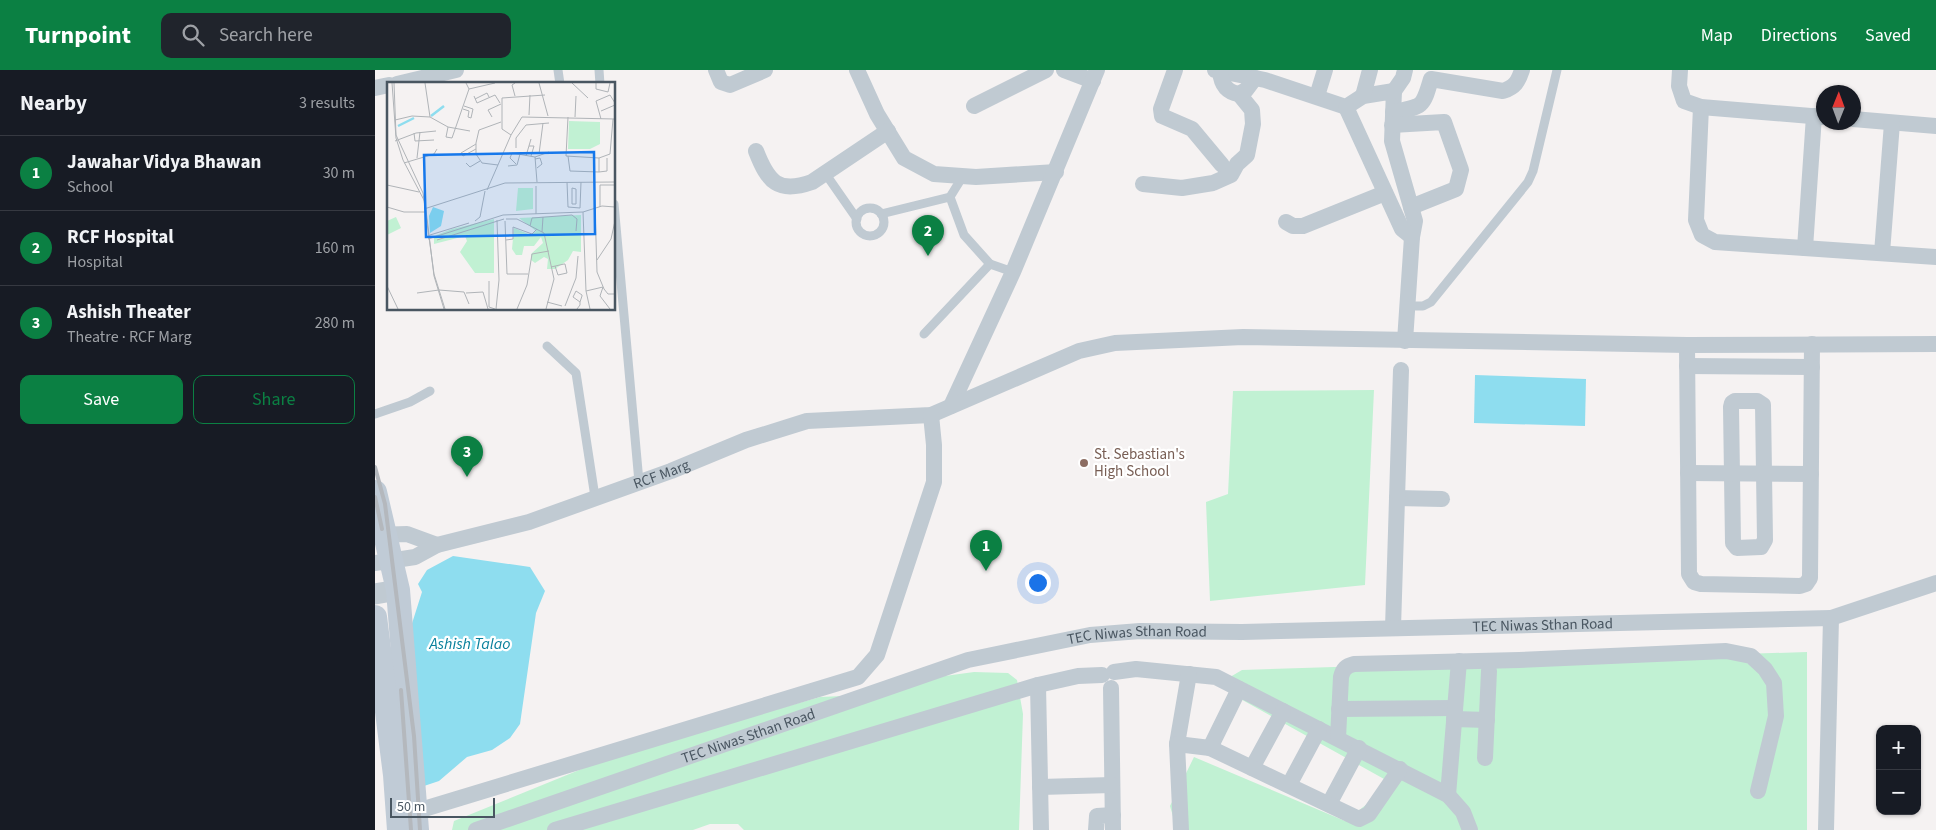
<!DOCTYPE html>
<meta charset="utf-8">
<style>
:root{--surface:#171b24;--page:#20242c;--text:#f1f3f6;--muted:#9ea1a6;--line:#363941;--accent:#0b8043}
body{margin:0;font-family:"Source Sans 3",sans-serif;background:var(--page);color:var(--text)}
.controls{position:absolute;right:15px;bottom:15px;display:grid;overflow:hidden;border-radius:10px;box-shadow:0 1px 4px #0004}
.controls button{width:45px;height:45px;display:grid;place-items:center;padding:0;border:0;border-bottom:1px solid var(--line);background:var(--surface);color:var(--text);font:25px sans-serif}
.compass{position:absolute;left:1441px;top:15px;width:45px;height:45px;border-radius:50%;background:var(--surface);box-shadow:0 1px 4px #0004;rotate:1deg}
.scale{position:absolute;left:15px;bottom:12px;width:105px;box-sizing:border-box;padding-left:5px;border:2px solid #495661;border-top:0;font-size:14px;line-height:18px;white-space:nowrap;color:#495661;-webkit-text-stroke:4px #fff;paint-order:stroke}
.you{position:absolute;left:662px;top:512px;width:18px;height:18px;margin:-12px;border:4px solid #fff;border-radius:50%;background:#1a73e8;box-shadow:0 0 0 8px #1a73e833}
.badge{display:grid;place-items:center;width:32px;height:32px;border-radius:50%;background:var(--accent);color:#fff;font-size:16px;font-weight:700}
.pin{position:absolute;translate:-50% -41px;filter:drop-shadow(0 1px 2px #0008)}
.pin::after{content:'';position:absolute;top:26px;width:18px;height:15px;background:inherit;clip-path:polygon(0 0,100% 0,50% 100%)}
.list{margin:0;padding:0;list-style:none}
h2{display:flex;justify-content:space-between;align-items:center;height:65px;margin:0;padding:0 20px;font-size:21px}
h2 small{font-size:16px;font-weight:400;color:var(--muted)}
.list li{display:grid;grid-template-columns:32px 1fr auto;gap:15px;align-items:center;box-sizing:border-box;height:75px;padding:0 20px;border-top:1px solid var(--line)}
.list b{display:block;font-size:19px;white-space:nowrap}
.list p{margin:0;font-size:16px;white-space:nowrap;color:var(--muted)}
.list em{font-size:16px;font-style:normal;color:var(--muted)}
.actions{display:flex;gap:10px;padding:15px 20px}
.actions a{flex:1;padding:11px 0;border:1px solid var(--accent);border-radius:10px;text-align:center;font-size:18px;color:var(--accent)}
.actions .main{background:var(--accent);color:#fff}
.icon{flex:none;width:28px;height:28px;fill:none;stroke:currentColor;stroke-width:2;stroke-linecap:round;stroke-linejoin:round}
.map{position:relative;flex:none;width:1561px;height:760px;overflow:hidden}
header{display:flex;align-items:center;gap:30px;box-sizing:border-box;height:70px;padding:0 25px;background:var(--accent);color:#fff}
header strong{font-size:24px}
nav{display:flex;gap:28px;margin-inline-start:auto;font-size:18px}
.search{width:350px;height:45px;background:var(--page);display:flex;align-items:center;gap:12px;box-sizing:border-box;padding:0 18px;border-radius:10px;color:var(--muted);font-size:19px}
main{display:flex}
aside{flex:1;background:var(--surface)}
.map>svg:first-child{display:block}
.green{fill:#c1f1d3}
.water{fill:#8eddef}
.lines{fill:none;stroke-linecap:round;stroke-linejoin:round}
.service{stroke:#c0cad2;stroke-width:9}
.minor{stroke:#c0cad2;stroke-width:16}
.tertiary{stroke:#c0cad2;stroke-width:21}
.secondary{stroke:#c0cbd6;stroke-width:24}
.rail{stroke:#b4b8bd;stroke-width:4}
.education-dot{fill:#8d6e63;stroke:#fff;stroke-width:2}
.labels{text-anchor:middle;stroke-width:4.5;stroke-linejoin:round;paint-order:stroke}
.education-label{font-size:15px;fill:#785e54;stroke:#fff;text-anchor:start}
.street-label{font-size:15px;fill:#495661;stroke:#fff}
.water-label{font-size:16px;font-style:italic;fill:#0a809c;stroke:#fff}
.inset-river{fill:none;stroke:#8eddef;stroke-width:2.5}
.inset-road{fill:none;stroke:#b0b4b8;stroke-width:1}
.view{fill:#1678eb;fill-opacity:0.15;stroke:#1678eb;stroke-width:2.5}
.inset-edge{fill:none;stroke:#495661;stroke-width:2.5}
</style>
<header>
<strong>Turnpoint</strong>
<div class="search"><svg class="icon" aria-label="search" viewBox="0 0 24 24"><circle cx="10" cy="10" r="6"/><path d="M15 15l6 6"/></svg>Search here</div>
<nav><a>Map</a><a>Directions</a><a>Saved</a></nav>
</header>
<main>
<aside>
<h2>Nearby<small>3 results</small></h2>
<ul class="list">
<li><span class="badge">1</span><div><b>Jawahar Vidya Bhawan</b><p>School</p></div><em>30 m</em></li>
<li><span class="badge">2</span><div><b>RCF Hospital</b><p>Hospital</p></div><em>160 m</em></li>
<li><span class="badge">3</span><div><b>Ashish Theater</b><p>Theatre · RCF Marg</p></div><em>280 m</em></li>
</ul>
<div class="actions"><a class="main">Save</a><a>Share</a></div>
</aside>
<div class="map">
<svg width="1561" height="760" viewBox="0 0 1561 760">
<rect width="100%" height="100%" fill="#f5f2f2"/>
<!-- green -->
<g class="green">
<path d="M999,320L990,515L835,531L831,432L853,424L858,321Z"/>
<path d="M1432,582V760H802L795,736L819,687L970,751L1018,714L862,627L850,610L867,600Z"/>
<path d="M599,602L633,603L642,610L648,644L644,760H369L363,754H335L318,760H77L79,751L241,685L445,627L490,625L533,611Z"/>
</g>
<!-- water -->
<g class="water">
<path d="M1100,305L1211,309L1210,356L1099,353Z"/>
<path d="M78,486L155,497L170,521L161,543L145,654L135,668L117,680L92,687L64,711L40,719L33,566L47,522L43,514L52,500Z"/>
</g>
<g class="lines">
<!-- service -->
<g class="service">
<path d="M183,0L185,14"/>
<path d="M224,0L225,14"/>
<path d="M450,103L482,149"/>
<path d="M239,134L264,412"/>
<circle cx="495" cy="152" r="14"/>
<path d="M506,144L575,127L588,106"/>
<path d="M615,194L638,202"/>
<path d="M1041,236H1048L1056,232L1153,112L1158,101L1182,0"/>
<path d="M549,264L615,194L589,165L575,127"/>
<path d="M172,276L201,303L220,427"/>
<path d="M0,344L35,332L55,321"/>
</g>
<!-- minor -->
<g class="minor">
<path d="M341,0L346,12L355,15L390,0"/>
<path d="M482,0L502,44L529,88L559,104L601,107L681,102"/>
<path d="M689,0L718,11"/>
<path d="M800,0L786,39L787,46L817,59L847,95"/>
<path d="M840,0L890,10L971,37L988,26L1019,21L1017,71L1040,151L1037,167L1030,271"/>
<path d="M1305,0L1304,16L1309,31L1326,37L1448,47"/>
<path d="M845,1C846,13 851,22 864,24"/>
<path d="M22,14L81,0"/>
<path d="M0,18L14,15"/>
<path d="M1019,21L1028,8L1030,0"/>
<path d="M942,26L950,0"/>
<path d="M988,26L995,0"/>
<path d="M599,36L671,0"/>
<path d="M971,37L1027,159L1037,167"/>
<path d="M1326,37L1321,150L1327,165L1340,172L1561,187"/>
<path d="M1018,42C1048,37 1048,37 1056,9L1128,21C1140,17 1143,12 1147,0"/>
<path d="M1478,49L1561,56"/>
<path d="M1017,55L1069,52L1086,100L1081,119L1036,137"/>
<path d="M381,81C393,112 403,124 437,112L513,61"/>
<path d="M768,114L807,118L838,113L856,105L862,94L872,85L878,54L877,40L864,24L871,20L880,8"/>
<path d="M911,152L918,156H928L1010,123"/>
<path d="M1430,178L1439,46"/>
<path d="M1507,183L1517,53"/>
<path d="M1312,275L1314,504L1319,512L1326,514L1425,516L1431,514L1435,508L1437,274"/>
<path d="M1312,296L1437,297"/>
<path d="M1360,331H1382L1388,335L1390,470L1386,477L1362,478L1358,473L1356,337L1357,333Z"/>
<path d="M576,336L638,202L722,0"/>
<path d="M1313,403L1436,404"/>
<path d="M1022,428L1067,429"/>
<path d="M1,465L32,464L62,475"/>
<path id="s1" d="M0,493L40,487L62,475L154,452L296,401L371,370L432,351L556,345L704,281L740,273L868,267L1312,275L1561,274"/>
<path d="M1018,558L1026,300"/>
<path d="M739,602L761,599L841,607L1073,725L1088,742L1095,760"/>
<path d="M663,615L666,760"/>
<path d="M736,618L738,760"/>
<path d="M964,639L1080,638"/>
<path d="M1079,649L1112,650"/>
<path d="M963,668L966,607C968,599 971,596 979,594L1144,590L1351,581L1376,586L1390,599L1399,613L1401,646L1383,721"/>
<path d="M802,674L814,604"/>
<path d="M835,678L864,619"/>
<path d="M1110,688L1114,601"/>
<path d="M877,698L908,641"/>
<path d="M914,715L944,659"/>
<path d="M665,717L737,715"/>
<path d="M1073,725L1084,591"/>
<path d="M954,734L984,678"/>
<path d="M39,742L483,607L502,585L559,412V375L556,345"/>
<path id="s2" d="M101,760L593,590L715,565L765,561L867,562L1456,548"/>
<path d="M180,760L663,615L703,606L727,605"/>
<path d="M721,760L722,746L738,745"/>
<path d="M806,760L802,674L835,678L984,749L994,744L1025,699"/>
<path d="M1451,760L1456,548L1561,513"/>
</g>
<!-- tertiary -->
<path class="tertiary" d="M0,524L23,520"/>
<!-- secondary -->
<g class="secondary">
<path d="M0,422L23,520L42,760"/>
<path d="M0,547L20,705L24,760"/>
</g>
<!-- rail -->
<g class="rail">
<path d="M0,397L10,434L39,666L45,760"/>
<path d="M0,427L7,459"/>
<path d="M26,620L36,760"/>
</g>
</g>
<!-- markers -->
<circle class="education-dot" cx="709" cy="393" r="5"/>
<g class="labels">
<!-- education labels -->
<g class="education-label">
<text x="719" y="389">St. Sebastian's<tspan x="719" dy="17">High School</tspan></text>
</g>
<!-- street labels -->
<g class="street-label">
<text dy="5" stroke="none"><textPath href="#s1" startOffset="301">RCF Marg</textPath></text>
<text dy="5" stroke="none"><textPath href="#s2" startOffset="1098">TEC Niwas Sthan Road</textPath></text>
<text dy="5" stroke="none"><textPath href="#s2" startOffset="692">TEC Niwas Sthan Road</textPath></text>
<text dy="5" stroke="none"><textPath href="#s2" startOffset="288">TEC Niwas Sthan Road</textPath></text>
</g>
<!-- water labels -->
<g class="water-label">
<text x="95" y="579">Ashish Talao</text>
</g>
</g>
<!-- overview -->
<g transform="translate(12 12)">
<rect width="228" height="228" fill="#f5f2f2"/>
<path d="M182,39L213,40V62L203,67H181ZM131,106H146V127L129,129ZM194,133V170L186,169L181,178L168,187H160L161,177L157,175L148,181L144,178V172L156,161L154,155L147,164H137L135,173H129L125,167L127,146L144,153L149,149L132,136ZM9,135L14,146L0,153V139ZM107,137V191H88L73,170L80,159L78,154L47,162V154L65,147Z" fill="#c1f1d3"/>
<path d="M46,125L57,129L54,144L43,151L42,134Z" fill="#8eddef"/>
<path class="inset-river" d="M44,34L57,24M11,44L27,36"/>
<path class="inset-road" d="M5,1L9,56L16,78L38,120L47,194L57,227M7,1L9,53L36,111L47,192L58,227M38,1L43,35L61,45L83,49M128,1L125,3L128,14M152,1L161,34M185,1L201,16M209,1V7L221,10L223,1M82,7L108,1M87,14L90,21L108,13L113,21M88,17L100,11L102,15M76,27L82,29L81,35L84,36L86,27L77,24M214,29L228,23M142,33L143,13M105,35L101,28L114,22M181,35L179,74L212,76L223,72L226,37M188,35L189,14M214,37L209,19L223,13L228,21M8,38L25,34L43,35M61,45L59,55L65,56L82,7L79,1M27,51L28,59L47,58M124,53L115,47V16L158,13M8,59L29,51L49,49M89,62L74,71L76,74L89,67M142,64H147L144,74M129,66V56L139,43L162,41M152,72L156,41M139,74L144,57M181,74L183,89L212,90V76M148,75L150,100M30,76L33,50M148,77L153,76L155,82L150,86M17,81L47,72L50,67M79,81L83,85L93,79M129,82L123,76L125,71L148,75L162,70M111,83L95,81L89,72V61L92,48L114,40M121,84L130,83L133,72M212,90L220,89V76M180,100L181,125L193,126L194,100M0,103L32,110M185,106L189,107V122H185ZM100,108L124,53L135,35L228,37M0,125L17,130H39M208,125L210,190L217,207L221,212H228M213,125V103H228M37,127L118,101L228,100M149,132V104M119,137H130L157,151L167,197L159,227M88,139L93,135L98,109M118,139L120,192H141M143,144L145,136L185,133L190,137L189,149M155,150L156,135M43,153L82,141M41,157L116,133L196,130M50,158L117,137M119,158L126,157V145L145,152L150,147M210,178L224,157L228,139M164,185L177,182H178L180,191L171,193L168,184M102,199V225L108,227M0,204L11,227M216,205L213,214L223,227M199,209L216,205M30,211L52,208L77,210L82,222M79,211L96,210L101,227M160,220L175,224M178,224L189,196L191,174M109,227L112,198L110,138M130,227L140,203L145,172L162,169M190,227L193,223V220L195,214V213L189,209L186,215L193,220M203,227L199,209L196,130L215,124L228,125"/>
<path class="view" d="M207,70L208,152L39,155L37,73Z"/>
<rect width="228" height="228" class="inset-edge"/>
</g>
</svg>
<div class="controls">
<button>+</button>
<button>−</button>
</div>
<svg class="compass" viewBox="-18 -18 36 36"><path d="M0-13l5 13h-10z" fill="#e53935"/><path d="M0 13l5-13h-10z" fill="#9ea1a6"/></svg>
<div class="scale">50 m</div>
<div class="you"></div>
<div class="pin badge" style="left:611px;top:501px">1</div>
<div class="pin badge" style="left:553px;top:186px">2</div>
<div class="pin badge" style="left:92px;top:407px">3</div>
</div>
</main>
